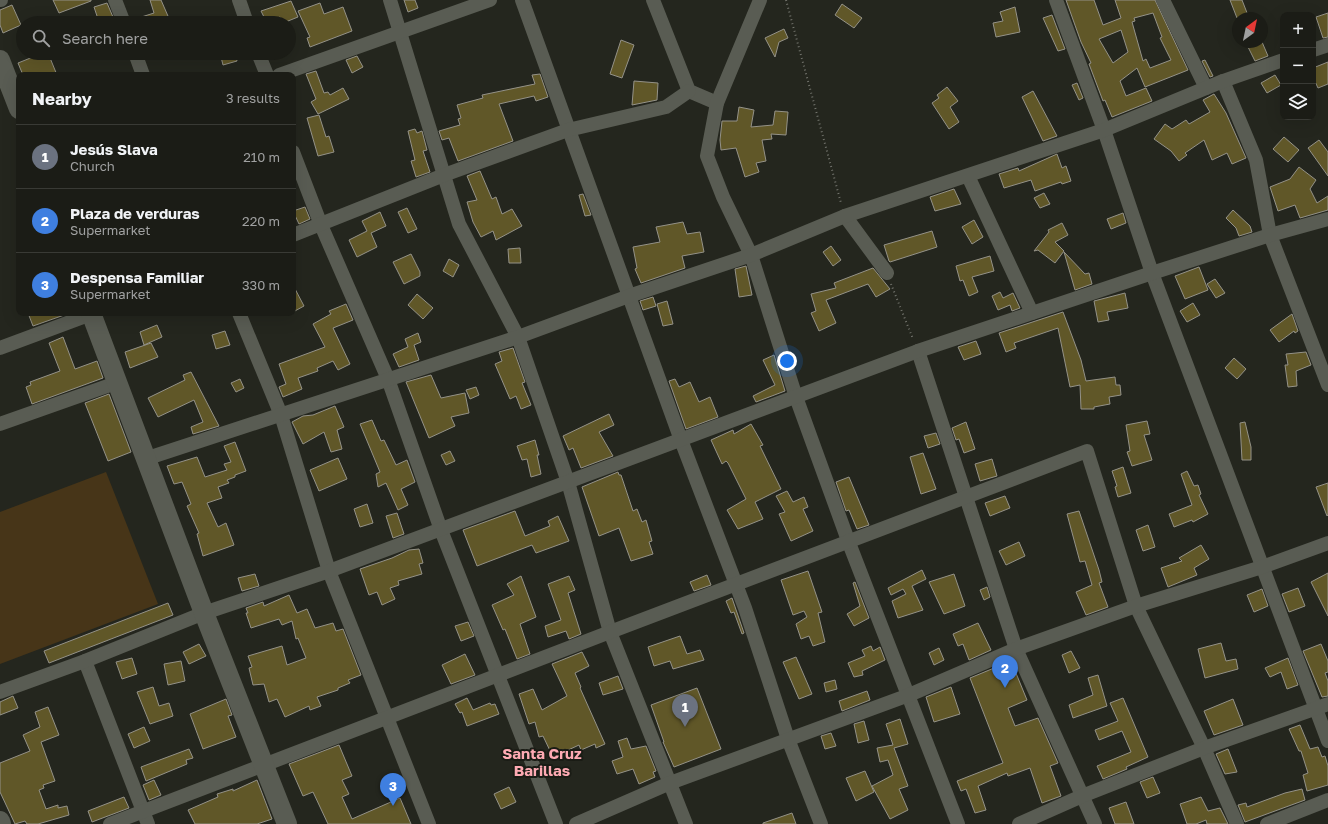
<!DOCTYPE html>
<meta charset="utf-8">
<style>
:root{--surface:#1b1c16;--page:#24251f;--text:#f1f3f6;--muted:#a0a1a1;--line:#393a35;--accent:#f49aa5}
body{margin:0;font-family:"Golos Text",sans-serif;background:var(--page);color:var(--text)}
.controls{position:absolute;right:12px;top:12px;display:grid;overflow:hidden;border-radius:8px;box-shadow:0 4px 16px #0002}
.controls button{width:36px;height:36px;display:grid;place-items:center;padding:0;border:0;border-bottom:1px solid var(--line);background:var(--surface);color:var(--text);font:20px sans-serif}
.compass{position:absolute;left:1232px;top:12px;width:36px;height:36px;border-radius:50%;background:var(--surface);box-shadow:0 4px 16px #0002;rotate:33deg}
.you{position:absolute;left:787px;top:361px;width:14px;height:14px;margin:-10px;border:3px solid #fff;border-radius:50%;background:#1a73e8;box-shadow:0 0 0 6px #1a73e833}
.badge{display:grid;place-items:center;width:26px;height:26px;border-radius:50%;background:var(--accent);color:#fff;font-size:13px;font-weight:700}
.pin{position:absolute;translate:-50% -33px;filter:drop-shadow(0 1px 2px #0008)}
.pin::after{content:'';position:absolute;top:21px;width:14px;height:12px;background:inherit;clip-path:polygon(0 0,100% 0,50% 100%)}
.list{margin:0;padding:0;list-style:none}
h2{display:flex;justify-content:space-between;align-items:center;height:52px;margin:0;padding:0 16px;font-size:17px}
h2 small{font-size:13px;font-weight:400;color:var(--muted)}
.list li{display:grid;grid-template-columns:26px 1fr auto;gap:12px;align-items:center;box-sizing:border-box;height:64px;padding:0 16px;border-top:1px solid var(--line)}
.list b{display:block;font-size:15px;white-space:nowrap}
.list p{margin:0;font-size:13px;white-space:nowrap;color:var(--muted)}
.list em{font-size:13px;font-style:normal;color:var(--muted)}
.icon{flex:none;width:22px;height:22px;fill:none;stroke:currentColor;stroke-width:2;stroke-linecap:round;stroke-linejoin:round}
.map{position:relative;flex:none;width:1328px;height:824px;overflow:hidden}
.search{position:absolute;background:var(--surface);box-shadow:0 4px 16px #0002;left:16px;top:16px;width:280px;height:44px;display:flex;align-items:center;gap:10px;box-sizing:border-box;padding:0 14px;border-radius:22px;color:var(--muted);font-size:15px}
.panel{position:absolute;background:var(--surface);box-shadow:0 4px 16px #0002;left:16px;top:72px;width:280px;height:244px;border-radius:8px}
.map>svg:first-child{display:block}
.green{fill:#473518}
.building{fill:#605728;stroke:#949288;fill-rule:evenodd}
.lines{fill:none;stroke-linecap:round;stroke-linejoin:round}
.path{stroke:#72736c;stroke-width:2;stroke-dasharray:1 3;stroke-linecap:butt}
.street{stroke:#595c53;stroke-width:14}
.secondary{stroke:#595c53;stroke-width:20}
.labels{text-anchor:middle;stroke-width:4;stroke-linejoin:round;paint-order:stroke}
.district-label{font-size:15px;font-weight:bold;fill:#feaab3;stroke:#1a1c15}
</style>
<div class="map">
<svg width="1328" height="824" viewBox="0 0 1328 824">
<rect width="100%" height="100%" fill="#24261e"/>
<!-- green -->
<path class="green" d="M106,472L158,604L0,664V512Z"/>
<!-- building -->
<g class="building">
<path d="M53,0H91V1L59,13Z"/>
<path d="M150,0H161L171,23H132V20L154,13Z"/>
<path d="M404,0H415L418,8L408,12Z"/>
<path d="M1066,0H1094L1103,25L1121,18L1115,0H1155L1188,70L1145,87L1137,68L1120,81L1126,96L1146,88L1152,101L1112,117L1105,100L1103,101L1089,64L1091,63L1081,42ZM1153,13L1162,37L1160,38L1171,60L1150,68L1146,59L1143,61L1132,22L1135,21L1134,18ZM1121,30L1128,52L1113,63L1099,39Z"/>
<path d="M1230,0H1242L1249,18H1237Z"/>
<path d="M291,1L298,17L283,23L280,17L267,23L261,11Z"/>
<path d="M107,3L113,17L99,22L94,7Z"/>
<path d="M320,3L324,14L343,7L352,31L310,47L307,38L310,37L298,11Z"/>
<path d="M842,4L862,18L854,28L835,15Z"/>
<path d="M12,5L21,25L3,33L0,25V10Z"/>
<path d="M1015,7L1020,32L996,37L993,23L1003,21L1000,12Z"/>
<path d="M1328,13V37L1323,38L1316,17Z"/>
<path d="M1052,15L1065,49L1058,51L1043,18Z"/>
<path d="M784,29L788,38L779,42L775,57L765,38Z"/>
<path d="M621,40L634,45L622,78L610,74Z"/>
<path d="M1255,42H1262L1268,56L1255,61L1247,45Z"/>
<path d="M43,53H48L57,75H23L18,63Z"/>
<path d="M220,53H235L237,61L223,65Z"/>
<path d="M357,56L363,67L352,73L346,60Z"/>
<path d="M1205,60L1213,76L1210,77L1202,61Z"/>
<path d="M1328,62V84L1318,88L1313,77V68Z"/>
<path d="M316,71L324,93L328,92L330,95L343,88L349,99L318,114L311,102L316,99L306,74Z"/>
<path d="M540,74L548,97L536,101L534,96L499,104L513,141L458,161L449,138L442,140L439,131L460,125L458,119L461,118L457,105L483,98L482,95L535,84L532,75Z"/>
<path d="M1275,75L1281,85L1267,93L1261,83Z"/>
<path d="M634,81L658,83L657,100L632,105Z"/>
<path d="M1077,83L1083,98L1079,100L1072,85Z"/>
<path d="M947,87L958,101L950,107L959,122L949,129L932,103L939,98L937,95Z"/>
<path d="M1033,91L1057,136L1043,141L1022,97Z"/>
<path d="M1214,94L1226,113L1246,158L1232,164L1227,153L1212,160L1204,140L1185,153L1187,155L1179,161L1171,151L1154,139L1165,124L1172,129L1186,120L1189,124L1210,112L1203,100Z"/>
<path d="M739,107L754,110L751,127L773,125L775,111L788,112L786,135L771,134L772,139L762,140L766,161L756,163L759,172L745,177L736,148L721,150L720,140L722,121H737Z"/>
<path d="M319,115L326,137L329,136L334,152L318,156L307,118Z"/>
<path d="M415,129L417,133L422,131L427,150L423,151L430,172L416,177L411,161L415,160L408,131Z"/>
<path d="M1284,137L1299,150L1288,162L1273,149Z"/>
<path d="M1319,140L1328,152V176L1308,148Z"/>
<path d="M1057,154L1062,168L1066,166L1071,181L1062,184L1061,182L1035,191L1031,180L1004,188L999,174L1018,168L1019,171Z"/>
<path d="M1299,167L1316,180L1310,189L1317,203L1328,196V210L1300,218L1295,205L1278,211L1270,187L1290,179Z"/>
<path d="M480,171L492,199L496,197L502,214L512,209L522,226L496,240L493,231L481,237L473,222L467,202L477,200L467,176Z"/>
<path d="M954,189L961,204L935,211L930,197Z"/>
<path d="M1044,193L1050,204L1040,208L1034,198Z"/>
<path d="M583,194L591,215L585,216L579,195Z"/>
<path d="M305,207L310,219L299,224L293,211Z"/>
<path d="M407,208L417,229L408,233L398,212Z"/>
<path d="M1233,210L1250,226L1252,232L1239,236L1236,228L1226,218Z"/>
<path d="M380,212L386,226L371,233L377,247L357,257L349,240L367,231L362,221Z"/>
<path d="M1123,213L1126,223L1111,229L1107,219Z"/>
<path d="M974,220L983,237L972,244L962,227Z"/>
<path d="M683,222L687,234L700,232L704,252L682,256L685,268L641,283L635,269L637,268L633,247L660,242L656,227Z"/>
<path d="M1062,223L1068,235L1055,242L1064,251L1055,263L1038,250L1034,251L1049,232L1048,230Z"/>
<path d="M932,231L937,247L890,262L889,261L884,245Z"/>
<path d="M831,246L841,260L833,266L823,252Z"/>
<path d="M520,248L521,263H509L508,249Z"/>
<path d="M1064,252L1085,274L1089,273L1092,284L1075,290Z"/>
<path d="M411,254L420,272V276L404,284L393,262Z"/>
<path d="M990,256L994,271L972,277L978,292L969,296L963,280L960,281L956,266Z"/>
<path d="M449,259L459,265L453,277L443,271Z"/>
<path d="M746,266L752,295L739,297L735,269Z"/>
<path d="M1199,267L1208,290L1185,299L1175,276Z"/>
<path d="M873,268L890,289L876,297L868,284L826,300L836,323L819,331L811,313L816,311L811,294L836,288L834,283Z"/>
<path d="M1215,279L1225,293L1216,298L1207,284Z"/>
<path d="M293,285L304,306L293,312Z"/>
<path d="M1000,292L1003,298L1013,293L1020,308L1012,311L1010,305L998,310L992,296Z"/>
<path d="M1125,293L1128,308L1107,312L1109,320L1098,322L1094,301Z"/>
<path d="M417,294L433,308L423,319L408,305Z"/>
<path d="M653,297L656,306L643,310L640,301Z"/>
<path d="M667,301L673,324L663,326L657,304Z"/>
<path d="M1193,303L1200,315L1187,322L1180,311Z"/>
<path d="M346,304L353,320L333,328L350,364L338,370L333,361L317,368L318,371L298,378L302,389L283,397L279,387L286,384L279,364L325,347L313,324L331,314L329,311Z"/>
<path d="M1063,312L1081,360L1086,381L1115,377L1116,385H1120L1121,395L1109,397L1110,404L1094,407V409H1081L1080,385L1070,387L1058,328L1014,343L1016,348L1006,352L999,333Z"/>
<path d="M28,313H70L33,326Z"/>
<path d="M1292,314L1298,331L1295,333L1294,331L1279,342L1270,330Z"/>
<path d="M157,325L162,337L144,345L140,332Z"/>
<path d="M225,331L230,345L216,349L212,335Z"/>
<path d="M418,333L421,342L414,345L419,360L399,367L393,354L408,347L405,339Z"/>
<path d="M63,337L75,369L97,361L103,378L32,404L26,387L31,385L30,382L60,371L49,343Z"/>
<path d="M976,341L981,354L964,360L958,347Z"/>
<path d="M151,343L158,357L130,368L125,352Z"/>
<path d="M513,348L525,382L522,383L531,405L521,409L516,396L510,399L495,364L502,361L499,352Z"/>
<path d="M1306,352L1311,365L1296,371L1297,386L1288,387L1285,365H1288L1286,354Z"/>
<path d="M774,355L785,391L756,402L753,396L775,385L763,360Z"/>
<path d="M1234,358L1246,369L1237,379L1225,368Z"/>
<path d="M191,372L219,426L193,434L191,427L203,422L194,400L158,417L148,398L185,380L183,375Z"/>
<path d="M431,375L441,398L465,393L469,413L451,417L455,426L429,438L406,382Z"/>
<path d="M240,379L244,388L236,392L231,383Z"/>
<path d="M675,379L679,387L690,382L699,402L710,397L718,417L686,429L669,381Z"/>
<path d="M476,387L479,395L470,399L466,390Z"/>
<path d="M109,394L131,452L108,461L85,403Z"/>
<path d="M335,406L344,427L337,430L342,449L331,452L324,432L303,444L292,422L303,416L313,415Z"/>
<path d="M609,414L614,425L599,432L613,456L581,468L573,448L569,450L563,436Z"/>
<path d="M372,420L381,441L384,440L396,465L407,460L415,482L401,489L408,505L398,510L386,483L378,487L376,474L380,472L360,424Z"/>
<path d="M1147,421L1150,434L1144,435L1152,460L1132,466L1127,452L1130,451L1126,425Z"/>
<path d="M966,422L975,449L964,453L959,439L956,440L952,428Z"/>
<path d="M1245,422L1251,447V460H1242L1240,423Z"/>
<path d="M751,424L763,445L760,446L781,489L755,502L763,519L738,529L727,510L746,499L728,463L726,461L722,464L711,440L733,430L734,434Z"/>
<path d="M936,433L940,444L928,448L924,436Z"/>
<path d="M535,440L539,455H537L541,474L531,477L527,459L522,460L517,446Z"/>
<path d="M235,442L246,471L235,475V477L227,480L229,483L218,487L222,498L207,503L218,527L226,523L234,545L203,556L197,534L199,533L187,506L191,504L182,482L174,484L167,466L197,457L205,477L227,470L224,464L231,462L224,446Z"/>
<path d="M450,451L455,461L446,465L441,455Z"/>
<path d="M923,453L936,489L921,494L910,457Z"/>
<path d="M338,458L347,479L319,491L310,470Z"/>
<path d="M992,459L997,476L980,481L975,464Z"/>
<path d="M1123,467L1131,493L1118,497L1115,487L1117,486L1112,471Z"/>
<path d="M1187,471L1194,486L1198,485L1201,494L1199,495L1208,514L1193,522L1192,520L1174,527L1169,514L1192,505L1181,474Z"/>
<path d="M618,472L619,475H621L633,511L637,509L642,522L646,520L652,541L649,542L653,554L631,561L619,528L599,536L582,487Z"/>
<path d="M849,477L869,525L857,529L849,510L846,511L836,482Z"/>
<path d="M1328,483V515L1327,516L1316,487Z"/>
<path d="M787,491L793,502L804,497L808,507L803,509L813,531L791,541L779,514L785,512L776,496Z"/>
<path d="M1005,496L1010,508L990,516L985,503Z"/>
<path d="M367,504L373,523L360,527L354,509Z"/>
<path d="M515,511L525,536L550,526L548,521L558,516L569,541L536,553L532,545L477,566L463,530Z"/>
<path d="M1079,511L1099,570L1102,582L1099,583L1108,607L1086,615L1076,592L1092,585L1085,561L1080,562L1067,514Z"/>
<path d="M397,513L404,534L393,538L386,516Z"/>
<path d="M1148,525L1155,547L1143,551L1136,530Z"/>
<path d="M1019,542L1025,556L1006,565L999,551Z"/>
<path d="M1201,545L1209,559L1194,568L1197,575L1168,587L1161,568L1182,561L1179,558Z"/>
<path d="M419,549L423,563L419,564L422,574L398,581L399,585L390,588L395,599L382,605L377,592L369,595L360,569L392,558L409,550Z"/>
<path d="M922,570L926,579L912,586L923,610L898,618L892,601L906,594L903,589L891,595L888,588Z"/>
<path d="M808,571L822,612L818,613L825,642L813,646L809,636L801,639L796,624L807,617L804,611L793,615L781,580Z"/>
<path d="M1328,573V616L1311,582Z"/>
<path d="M255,574L259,586L242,591L238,578Z"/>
<path d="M954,574L965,606L944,614L929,582Z"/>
<path d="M707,575L711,585L694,591L690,582Z"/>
<path d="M521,576L536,617L520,624L530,654L517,659L505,629L503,630L492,605L514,595L507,584Z"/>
<path d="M569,576L575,590L568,593L581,634L569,639L566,631L548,637L545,626L561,620L548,584Z"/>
<path d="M855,582L869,618L854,626L847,614L860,606L853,583Z"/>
<path d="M987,587L990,597L984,600L980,590Z"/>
<path d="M1298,588L1305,606L1289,612L1282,594Z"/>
<path d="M1262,589L1268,606L1254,612L1247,595Z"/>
<path d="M289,595L297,613L307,609L315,628L333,623L336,631L343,629L361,675L348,680L350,683L338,688V690L317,697L321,706L310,710L309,706L285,717L277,699L269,702L264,684L253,685L249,668L252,667L248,656L282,646L287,665L306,658L298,638L296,639L292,621L282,625L279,619L251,628L246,613H248L246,608L263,602L264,606Z"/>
<path d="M732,598L744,633L742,634L734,612L731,613L726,601Z"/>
<path d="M168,603L173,615L49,663L44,651Z"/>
<path d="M468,622L474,636L461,641L455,626Z"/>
<path d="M978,623L991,650L969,660L963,644L958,646L953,634Z"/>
<path d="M680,636L687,654L700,650L704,660L673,669L670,661L654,666L648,647Z"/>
<path d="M1221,643L1226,661L1236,659L1238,669L1205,678L1198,649Z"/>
<path d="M199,644L206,656L189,664L183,652Z"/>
<path d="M1321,644L1328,661V672L1325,673L1328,681V696L1322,697L1303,651Z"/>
<path d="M871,646L873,651L880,647L885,660L862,671L863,675L854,677L848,663L865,656L862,650Z"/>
<path d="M939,648L944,660L934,665L929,653Z"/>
<path d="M1071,651L1080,668L1069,673L1062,655Z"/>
<path d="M582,652L589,666L575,673L581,687L580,688L605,744L596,748L595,744L581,750L579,745L553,757L543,736L539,737L535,722L529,724L519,694L533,689L542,710L567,696L552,664Z"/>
<path d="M465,654L475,675L451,684L442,665Z"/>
<path d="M796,657L812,694L799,699L783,662Z"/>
<path d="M132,658L137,674L122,679L116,662Z"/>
<path d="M1288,658L1298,685L1287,689L1281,672L1270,677L1265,668Z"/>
<path d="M181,661L185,681L168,685L164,664Z"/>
<path d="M1011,661L1027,700L1008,708L1015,726L1038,718L1058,763L1050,766L1061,796L1042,803L1030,768L1008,776L1007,773L978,786L986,810L975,813L966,789L961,791L957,781L1003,763L970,678Z"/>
<path d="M1098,675L1107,706L1073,718L1069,705L1093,695L1088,678Z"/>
<path d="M618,676L623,689L603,695L599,683Z"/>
<path d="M835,680L837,689L826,692L824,683Z"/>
<path d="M153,687L159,706L169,703L173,716L150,724L137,692Z"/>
<path d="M951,687L960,714L934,722L926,697Z"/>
<path d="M697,688L721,749L674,767L663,742H664L651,705Z"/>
<path d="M867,691L870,700L842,711L839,701Z"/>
<path d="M13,696L18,708L0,715V702Z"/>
<path d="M467,698L473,710L490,703L491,705L495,704L499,714L467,726L462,712L460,713L455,704Z"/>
<path d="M1123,698L1148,757L1126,767L1127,769L1103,779L1097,766L1131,752L1122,731L1099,740L1095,730L1118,721L1110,703Z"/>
<path d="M226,699L232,715L228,716L236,737L203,749L190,714Z"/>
<path d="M1233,699L1243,725L1214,735L1204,711Z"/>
<path d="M48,707L59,735L41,742L55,781L43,785L44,788L39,790L46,809L58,805V808L67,806L69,815L38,824H27L25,821L15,824L0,792V763L30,751L23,735L40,727L35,712Z"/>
<path d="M900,719L908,744L894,748L908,786L899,789L908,810L890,819L872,786L893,775L888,760L880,762L877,748L893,745L886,724Z"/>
<path d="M864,721L869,740L858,743L854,724Z"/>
<path d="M1300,725L1310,749L1318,747L1322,757L1325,756L1328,766V785L1307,791L1303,775L1308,773L1301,751H1299L1289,729Z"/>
<path d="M144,727L150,741L134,748L128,734Z"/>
<path d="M831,733L836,746L825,749L821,736Z"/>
<path d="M627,738L631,749L646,746L656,771L653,772L655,777L639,784L633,769L617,774L612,761L623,757L618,741Z"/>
<path d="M339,745L352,776L342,780L349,794L342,797L352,819L400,798L411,824H328L313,792L303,796L289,764Z"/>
<path d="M189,749L193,758L186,760L187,764L146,781L141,767Z"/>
<path d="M1228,749L1237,772L1225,774L1216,754Z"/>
<path d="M865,771L874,792L856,801L846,778Z"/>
<path d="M1153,777L1160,793L1147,798L1140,782Z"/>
<path d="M154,780L161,795L149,800L143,785Z"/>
<path d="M257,780L272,819L257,824H195L188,810L218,797L217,794L233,789V791Z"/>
<path d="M509,787L516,802L501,809L494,794Z"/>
<path d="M1302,789L1305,800L1245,822L1238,805L1246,803L1247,807L1285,793Z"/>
<path d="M124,797L129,808L92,822L88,811Z"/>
<path d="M1201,797L1208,811L1220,808L1228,824H1207L1206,820L1196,824H1187L1180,804Z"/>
<path d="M1126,802L1134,824H1115L1109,808Z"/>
<path d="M792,813L796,824H763V823Z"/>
</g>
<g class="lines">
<!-- path -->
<g class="path">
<path d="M786,0L841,203"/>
<path d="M891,284L913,339"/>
</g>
<!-- street -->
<g class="street">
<path d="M0,0H1"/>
<path d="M115,0L124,23"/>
<path d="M239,0L247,23"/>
<path d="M390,0L459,224L518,337L568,482L610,632L686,824"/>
<path d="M522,0L681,440L745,608L788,739L821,824"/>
<path d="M653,0L689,91L717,103"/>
<path d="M760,0L717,103L707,156L723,197L751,255L796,397L849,543L958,824"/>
<path d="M1056,0L1104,130L1152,273L1328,741"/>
<path d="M1163,0L1206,88"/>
<path d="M1313,50L1328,45"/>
<path d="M135,53L143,75"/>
<path d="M258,53L267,75"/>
<path d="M279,75L490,0"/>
<path d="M1223,81L1256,160L1270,235L1328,385"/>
<path d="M293,152L321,225L388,379L441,530L556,824"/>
<path d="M968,176L1032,313"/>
<path d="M845,216L887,273"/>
<path d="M293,235L444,175L568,130L666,107L689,91"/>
<path d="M239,313L281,415L329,571L429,824"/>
<path d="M0,348L94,313"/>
<path d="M918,351L1016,649L1095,824"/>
<path d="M0,424L116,383"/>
<path d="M145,459L518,337L629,296L751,255L845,216L1104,130L1223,81L1283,60"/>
<path d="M85,661L148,824"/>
<path d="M0,692L85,661L204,613L329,571L918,351L1152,273L1270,235L1328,219"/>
<path d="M110,824L610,632L1087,451L1136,606L1204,748L1237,824"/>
<path d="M576,824L670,783L909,695L1016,649L1136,606L1262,567L1328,543"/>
<path d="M1019,824L1082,796L1204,748L1328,704"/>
<path d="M1267,824L1328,800"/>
</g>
<!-- secondary -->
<g class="secondary">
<path d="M0,60L19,109"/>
<path d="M91,313L204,613L287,824"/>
<path d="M0,821L1,824"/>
</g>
</g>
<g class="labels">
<!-- district labels -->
<g class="district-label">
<text x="542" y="759">Santa Cruz<tspan x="542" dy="17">Barillas</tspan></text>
</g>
</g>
</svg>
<div class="controls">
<button>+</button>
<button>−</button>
<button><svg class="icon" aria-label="layers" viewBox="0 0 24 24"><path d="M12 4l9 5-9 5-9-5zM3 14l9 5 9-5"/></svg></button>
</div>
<svg class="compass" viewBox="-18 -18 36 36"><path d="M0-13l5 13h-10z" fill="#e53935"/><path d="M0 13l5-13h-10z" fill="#a0a1a1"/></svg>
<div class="you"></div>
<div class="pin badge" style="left:685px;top:727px;background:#6b7280">1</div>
<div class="pin badge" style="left:1005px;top:688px;background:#3f7fe0">2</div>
<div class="pin badge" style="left:393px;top:806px;background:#3f7fe0">3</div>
<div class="search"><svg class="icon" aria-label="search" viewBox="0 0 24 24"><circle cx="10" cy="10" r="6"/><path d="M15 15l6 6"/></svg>Search here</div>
<section class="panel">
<h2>Nearby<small>3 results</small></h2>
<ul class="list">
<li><span class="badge" style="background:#6b7280">1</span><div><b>Jesús Slava</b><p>Church</p></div><em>210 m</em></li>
<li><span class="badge" style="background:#3f7fe0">2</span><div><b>Plaza de verduras</b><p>Supermarket</p></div><em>220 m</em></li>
<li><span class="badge" style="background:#3f7fe0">3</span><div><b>Despensa Familiar</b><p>Supermarket</p></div><em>330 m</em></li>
</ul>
</section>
</div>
